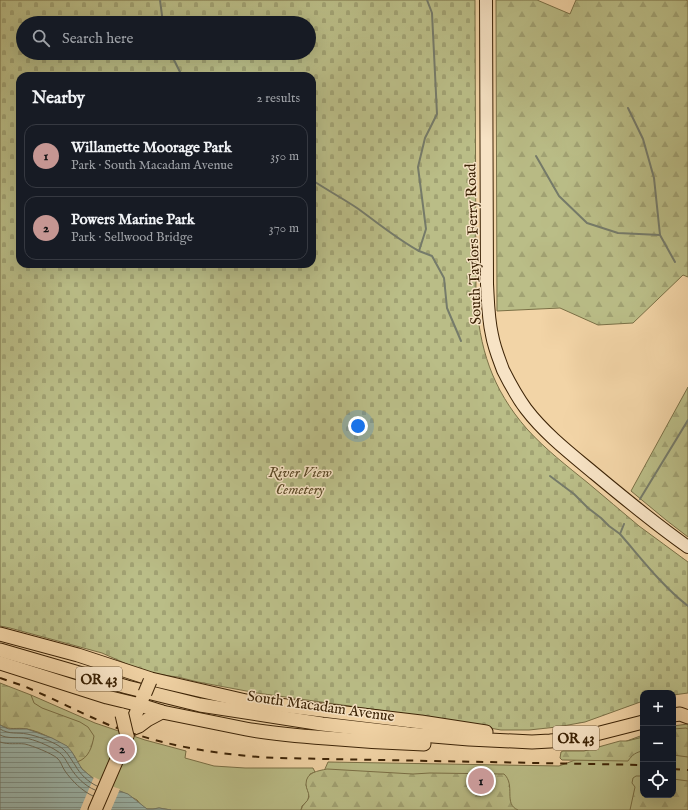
<!DOCTYPE html>
<meta charset="utf-8">
<style>
:root{--surface:#171b24;--page:#20242c;--text:#f1f3f6;--muted:#9ea1a6;--line:#363941;--accent:#c59692}
body{margin:0;font-family:"IM FELL English",serif;background:var(--page);color:var(--text)}
.controls{position:absolute;right:12px;bottom:12px;display:grid;overflow:hidden;border-radius:8px;box-shadow:0 4px 16px #0002}
.controls button{width:36px;height:36px;display:grid;place-items:center;padding:0;border:0;border-bottom:1px solid var(--line);background:var(--surface);color:var(--text);font:20px sans-serif}
.you{position:absolute;left:358px;top:426px;width:14px;height:14px;margin:-10px;border:3px solid #fff;border-radius:50%;background:#1a73e8;box-shadow:0 0 0 6px #1a73e833}
.badge{display:grid;place-items:center;width:26px;height:26px;border-radius:50%;background:var(--accent);color:#111;font-size:13px;font-weight:700}
.pin{position:absolute;translate:-50% -50%;border:2px solid #fff;box-shadow:0 1px 4px #0006}
.list{margin:0;padding:0;list-style:none}
h2{display:flex;justify-content:space-between;align-items:center;height:52px;margin:0;padding:0 16px;font-size:17px}
h2 small{font-size:13px;font-weight:400;color:var(--muted)}
.list li{display:grid;grid-template-columns:26px 1fr auto;gap:12px;align-items:center;box-sizing:border-box;height:64px;margin:0 8px 8px;padding:0 8px;border:1px solid var(--line);border-radius:12px}
.list b{display:block;font-size:15px;white-space:nowrap}
.list p{margin:0;font-size:13px;white-space:nowrap;color:var(--muted)}
.list em{font-size:13px;font-style:normal;color:var(--muted)}
.icon{flex:none;width:22px;height:22px;fill:none;stroke:currentColor;stroke-width:2;stroke-linecap:round;stroke-linejoin:round}
.map{position:relative;flex:none;width:688px;height:810px;overflow:hidden}
.search{position:absolute;background:var(--surface);box-shadow:0 4px 16px #0002;left:16px;top:16px;width:300px;height:44px;display:flex;align-items:center;gap:10px;box-sizing:border-box;padding:0 14px;border-radius:22px;color:var(--muted);font-size:15px}
.panel{position:absolute;background:var(--surface);box-shadow:0 4px 16px #0002;left:16px;top:72px;width:300px;height:196px;border-radius:12px}
.map>svg:first-child{display:block}
.green{fill:#babd87;stroke:#7a7046}
.forest{fill:url(#forest-firs);stroke:#7a7046}
.cemetery{fill:url(#cemetery-stones);stroke:#7a7046;fill-rule:evenodd}
.water{fill:url(#water-rules);stroke:#757b6a}
.pier{fill:#f2d4a6}
.lines{fill:none;stroke-linecap:round;stroke-linejoin:round}
.shore{stroke:#6c6c59;stroke-width:1}
.stream{stroke:#757b6a;stroke-width:2}
.secondary-casing{stroke:#3b2205;stroke-width:14}
.primary-casing{stroke:#3b2205;stroke-width:15}
.secondary{stroke:#f7e3c5;stroke-width:12}
.primary{stroke:#f2d4a6;stroke-width:13}
.rail{stroke:#3b2205;stroke-width:2;stroke-dasharray:7 7;stroke-linecap:butt}
.primary-bridge-casing{stroke:#3b2205;stroke-width:15;stroke-linecap:butt}
.primary-bridge{stroke:#f2d4a6;stroke-width:13}
.labels{text-anchor:middle;stroke-width:3;stroke-linejoin:round;paint-order:stroke}
.shield{fill:#f7e3c5;stroke:#735c3f;stroke-width:1}
.shield-label{font-size:14px;font-weight:bold;fill:#3b2205}
.street-label{font-size:15px;fill:#3b2205;stroke:#f7e3c5}
.park-label{font-size:15px;font-style:italic;fill:#5b4926;stroke:#f7e3c5}
</style>
<div class="map">
<svg width="688" height="810" viewBox="0 0 688 810">
<defs>
<pattern id="forest-firs" width="22" height="20" patternUnits="userSpaceOnUse"><rect width="22" height="20" fill="#babd87"/><path d="M5 1l3.5 6h-7zM16 11l3.5 6h-7z" fill="#a1a273"/></pattern>
<pattern id="cemetery-stones" width="16" height="16" patternUnits="userSpaceOnUse"><rect width="16" height="16" fill="#babd87"/><path d="M2 7V4a2 2 0 0 1 4 0v3zM10 15v-3a2 2 0 0 1 4 0v3z" fill="#a1a273"/></pattern>
<pattern id="water-rules" width="6" height="5" patternUnits="userSpaceOnUse"><rect width="6" height="5" fill="#9cb7ad"/><path d="M0 2.5h6" fill="none" stroke="#80948b"/></pattern>
</defs>
<rect width="100%" height="100%" fill="#f2d4a6"/>
<filter id="stains"><feTurbulence type="fractalNoise" baseFrequency=".005" numOctaves="4"/><feColorMatrix values="0 0 0 0 .2 0 0 0 0 .09 0 0 0 0 .02 0 0 0 .5 -.17"/></filter>
<radialGradient id="worn" r=".72"><stop offset=".6" stop-color="#630" stop-opacity="0"/><stop offset="1" stop-color="#630" stop-opacity=".3"/></radialGradient>
<!-- green -->
<g class="green">
<path d="M31,695L95,723L145,740L186,751L185,758L214,766L245,768H313L315,772L310,774L306,785L309,794L308,800L302,806L301,810H171L159,808L153,809H147L142,806L137,800L122,792L114,789L95,780L82,769L77,762L52,738L27,729H15L0,725L32,696Z"/>
<path d="M688,724V810H307L328,762L559,766L643,735V795H673V726Z"/>
</g>
<!-- forest -->
<g class="forest">
<path d="M496,0H537L570,14L576,0H686L688,1V277L683,275L633,323L598,325L560,308L497,311Z"/>
<path d="M688,387V537L666,520L631,491Z"/>
<path d="M0,683L31,695L34,703L42,708L80,722L88,727L94,736C92,747 89,758 77,762C76,759 74,754 71,752C60,742 42,732 27,729C16,727 11,731 0,725Z"/>
<path d="M686,728L688,729V757L673,755V729Z"/>
<path d="M643,737V751C636,752 632,755 628,761L562,760L560,758L561,752L563,751H584L620,741H627Z"/>
<path d="M327,769L413,774L430,773L504,774C516,785 503,804 518,810H301C302,804 308,802 309,797C309,792 306,789 306,784C306,772 318,771 327,769Z"/>
<path d="M636,776H643V795H673V779L688,781V810H630L635,787L632,783L633,778Z"/>
</g>
<!-- cemetery -->
<path class="cemetery" d="M0,0H475L476,295C479,348 492,389 527,429C545,449 567,466 588,483C605,497 622,512 639,526C655,538 672,550 688,562V693L673,695V693H643V701L585,722L557,727L529,730H501L421,716L257,693L198,682L178,677L162,675L138,669L102,653L10,628L0,626ZM23,23H309V53H23ZM20,76H312V264H20Z"/>
<!-- water -->
<path class="water" d="M0,725L6,728L9,729H27L52,738L67,746L72,752L82,769L95,780L114,789L128,794L147,809H153L159,808L171,810H0Z"/>
<!-- pier -->
<path class="pier" d="M94,777L114,787L120,789L111,810H80Z"/>
<g class="lines">
<!-- shore -->
<g class="shore">
<path d="M0,729C10,735 17,732 27,734C37,736 51,741 59,746C67,751 70,758 75,765C80,774 88,782 97,786"/>
<path d="M0,735C8,739 16,737 25,738C33,739 50,746 57,751C64,755 66,761 70,767C76,777 85,786 95,790"/>
<path d="M0,742C9,745 16,743 25,744C33,746 51,753 57,758C61,761 62,767 65,771C72,781 82,791 93,796"/>
</g>
<!-- stream -->
<g class="stream">
<path d="M160,0L163,23"/>
<path d="M427,0L432,13L437,114L425,138L418,167L426,229L419,251L432,256L444,278L447,308L461,341"/>
<path d="M171,53L173,58L182,76"/>
<path d="M628,108L643,139L654,178L660,235"/>
<path d="M536,156L559,196L587,223L618,233L660,235L675,262"/>
<path d="M312,180C327,190 342,198 357,208C378,223 397,239 419,251"/>
<path d="M550,476L574,494L588,508L601,518L609,526L620,534"/>
<path d="M640,499L688,420"/>
<path d="M624,524L620,534C641,558 662,586 688,606"/>
</g>
<defs>
<path id="secondary" d="M486,0L487,284C488,301 488,318 492,335C494,347 499,359 503,370C510,384 517,397 526,409C545,434 571,454 595,474C625,499 655,524 688,547"/>
<g id="primary">
<path d="M0,634L78,655L151,679L246,701L421,722L486,732"/>
<path d="M0,650L127,687L200,705L322,724L409,734L469,739L532,742L550,741L562,740L596,734L643,722"/>
<path d="M0,663L107,697L140,705L162,712L246,729C273,734 299,736 326,738C359,741 392,743 424,744"/>
<path d="M673,715L680,714L688,717"/>
<path d="M129,730L143,697"/>
<path d="M129,730L139,726L147,720L162,712"/>
<path d="M95,810L127,736"/>
</g>
</defs>
<!-- secondary casing -->
<use href="#secondary" class="secondary-casing"/>
<!-- primary casing -->
<use href="#primary" class="primary-casing"/>
<!-- secondary -->
<use href="#secondary" class="secondary"/>
<!-- primary -->
<use href="#primary" class="primary"/>
<!-- rail -->
<g class="rail">
<path d="M0,678C9,681 18,684 26,687C54,699 81,713 109,725C163,746 219,755 276,758L643,765"/>
<path d="M673,769L688,770"/>
</g>
<defs>
<g id="primary-bridge">
<path d="M145,693L150,681"/>
<path d="M122,715L127,736"/>
</g>
</defs>
<!-- primary-bridge casing -->
<use href="#primary-bridge" class="primary-bridge-casing"/>
<!-- primary-bridge -->
<use href="#primary-bridge" class="primary-bridge"/>
</g>
<g class="labels">
<!-- shield labels -->
<g class="shield">
<rect x="76" y="667" width="46" height="24" rx="3"/>
<rect x="553" y="726" width="46" height="24" rx="3"/>
</g>
<g class="shield-label">
<text x="99" y="684">OR 43</text>
<text x="576" y="743">OR 43</text>
</g>
<!-- street labels -->
<g class="street-label">
<text transform="translate(473 244) rotate(-92)" y="5">South Taylors Ferry Road</text>
<text transform="translate(321 706) rotate(8)" y="5">South Macadam Avenue</text>
</g>
<!-- park labels -->
<g class="park-label">
<text x="300" y="477">River View<tspan x="300" dy="17">Cemetery</tspan></text>
</g>
</g>
<rect width="100%" height="100%" filter="url(#stains)"/>
<rect width="100%" height="100%" fill="url(#worn)"/>
</svg>
<div class="controls">
<button>+</button>
<button>−</button>
<button><svg class="icon" aria-label="locate" viewBox="0 0 24 24"><circle cx="12" cy="12" r="6"/><path d="M12 2v4M12 18v4M2 12h4M18 12h4"/></svg></button>
</div>
<div class="you"></div>
<div class="pin badge" style="left:481px;top:781px">1</div>
<div class="pin badge" style="left:122px;top:749px">2</div>
<div class="search"><svg class="icon" aria-label="search" viewBox="0 0 24 24"><circle cx="10" cy="10" r="6"/><path d="M15 15l6 6"/></svg>Search here</div>
<section class="panel">
<h2>Nearby<small>2 results</small></h2>
<ul class="list">
<li><span class="badge">1</span><div><b>Willamette Moorage Park</b><p>Park · South Macadam Avenue</p></div><em>350 m</em></li>
<li><span class="badge">2</span><div><b>Powers Marine Park</b><p>Park · Sellwood Bridge</p></div><em>370 m</em></li>
</ul>
</section>
</div>
